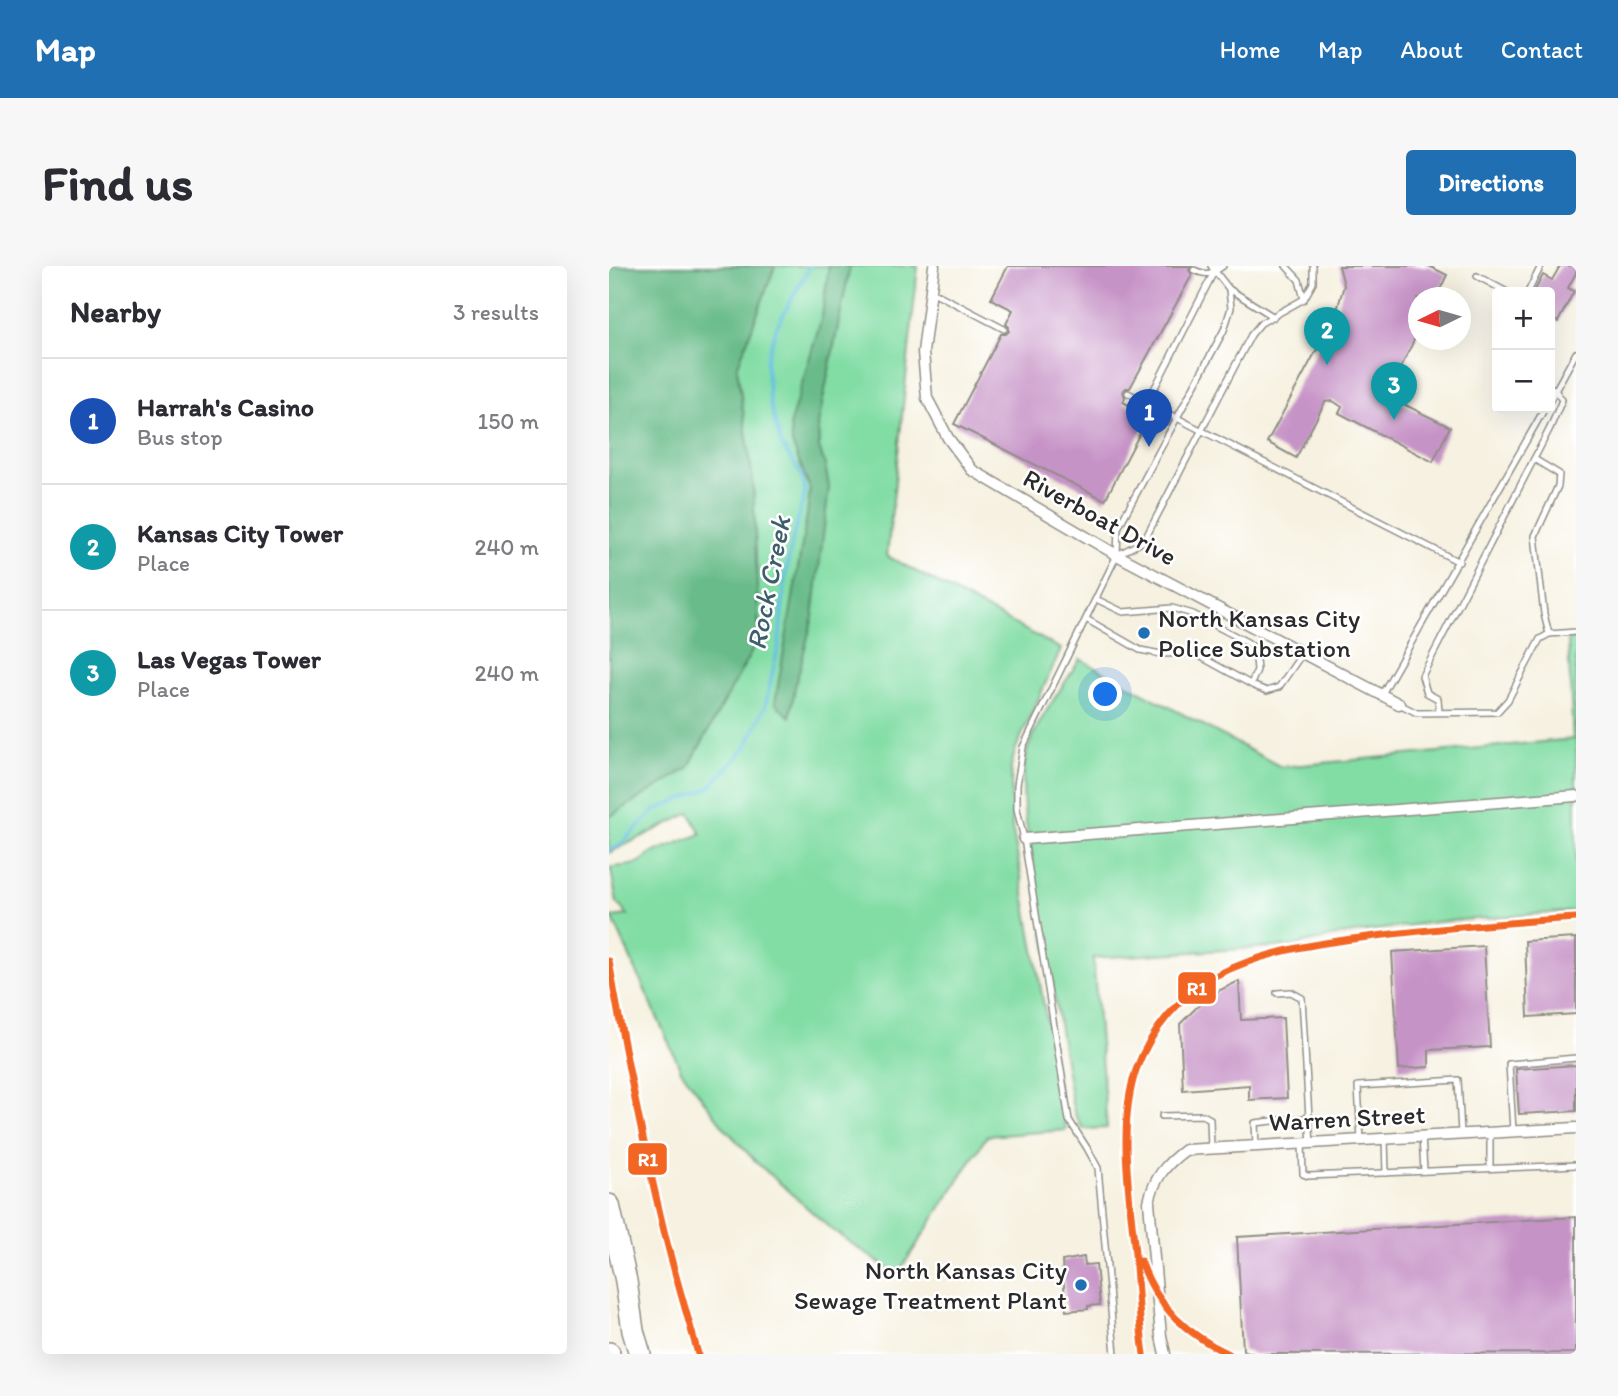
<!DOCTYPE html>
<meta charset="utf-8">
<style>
:root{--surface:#fff;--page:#f7f7f7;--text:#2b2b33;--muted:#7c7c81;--line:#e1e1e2;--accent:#1f6fb2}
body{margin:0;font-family:Itim,sans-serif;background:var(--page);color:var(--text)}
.controls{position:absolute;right:21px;top:21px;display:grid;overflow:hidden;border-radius:7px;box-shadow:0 7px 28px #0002}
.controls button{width:63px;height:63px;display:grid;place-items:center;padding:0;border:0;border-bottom:2px solid var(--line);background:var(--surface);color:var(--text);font:35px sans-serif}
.compass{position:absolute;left:799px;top:21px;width:63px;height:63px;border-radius:50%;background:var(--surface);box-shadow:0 7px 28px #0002;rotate:265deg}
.you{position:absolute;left:497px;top:429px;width:24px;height:24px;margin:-18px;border:5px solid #fff;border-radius:50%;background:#1a73e8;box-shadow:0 0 0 10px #1a73e833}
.badge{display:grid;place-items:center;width:46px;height:46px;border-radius:50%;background:var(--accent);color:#fff;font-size:23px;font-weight:700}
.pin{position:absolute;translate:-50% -58px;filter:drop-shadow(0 2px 4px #0008)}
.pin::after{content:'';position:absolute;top:37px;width:24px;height:21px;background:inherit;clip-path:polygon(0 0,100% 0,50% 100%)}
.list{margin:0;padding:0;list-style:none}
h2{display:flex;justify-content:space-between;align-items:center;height:91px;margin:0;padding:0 28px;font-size:30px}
h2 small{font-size:23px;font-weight:400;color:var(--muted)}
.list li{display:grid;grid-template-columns:46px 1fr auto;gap:21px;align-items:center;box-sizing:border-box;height:126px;padding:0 28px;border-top:2px solid var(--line)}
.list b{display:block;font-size:26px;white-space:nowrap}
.list p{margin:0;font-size:23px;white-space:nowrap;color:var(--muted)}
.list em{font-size:23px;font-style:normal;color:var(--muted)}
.map{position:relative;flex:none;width:967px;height:1088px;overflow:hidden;border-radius:7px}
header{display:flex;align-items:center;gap:42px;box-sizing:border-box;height:98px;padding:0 35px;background:var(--accent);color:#fff}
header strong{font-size:33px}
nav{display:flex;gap:38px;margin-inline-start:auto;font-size:24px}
.intro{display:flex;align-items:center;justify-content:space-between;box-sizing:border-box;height:168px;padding:0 42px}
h1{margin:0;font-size:49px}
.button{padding:18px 32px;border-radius:7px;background:var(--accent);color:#fff;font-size:24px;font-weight:700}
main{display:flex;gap:42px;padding:0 42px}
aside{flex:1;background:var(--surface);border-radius:7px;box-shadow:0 7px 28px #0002}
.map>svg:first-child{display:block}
.green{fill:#82dda4;stroke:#568468;stroke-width:2}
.forest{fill:#69bc8a;stroke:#4a745a;stroke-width:2}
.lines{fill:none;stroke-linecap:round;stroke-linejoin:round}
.stream{stroke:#63bee1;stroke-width:3.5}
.building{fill:#c693c6}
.lane-casing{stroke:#908e86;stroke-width:8}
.street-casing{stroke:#908e86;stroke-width:13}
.highway-casing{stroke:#908e86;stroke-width:24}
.lane{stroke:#fff;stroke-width:5}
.street{stroke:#fff;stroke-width:10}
.highway{stroke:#fff;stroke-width:21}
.rail-1-casing{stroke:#fff;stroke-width:12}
.rail-1{stroke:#f26522;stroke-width:7}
.poi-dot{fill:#1f6fb2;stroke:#fff;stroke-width:2.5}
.labels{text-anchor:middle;stroke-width:5;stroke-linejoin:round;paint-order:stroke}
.street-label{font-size:26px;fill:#2b2b2b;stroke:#fff}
.poi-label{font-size:26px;fill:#2b2b2b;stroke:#fff;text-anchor:start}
.water-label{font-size:28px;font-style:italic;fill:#3f5e6b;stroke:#fff}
.line-badge{stroke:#fff;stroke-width:2.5}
.badge-label{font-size:19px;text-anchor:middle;font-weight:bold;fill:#fff}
</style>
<header>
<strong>Map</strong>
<nav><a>Home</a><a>Map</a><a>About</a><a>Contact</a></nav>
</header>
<div class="intro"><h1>Find us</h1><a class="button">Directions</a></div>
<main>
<aside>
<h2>Nearby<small>3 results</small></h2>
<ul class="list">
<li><span class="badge" style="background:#1a4fb4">1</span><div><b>Harrah's Casino</b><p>Bus stop</p></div><em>150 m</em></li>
<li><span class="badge" style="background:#0f9aa8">2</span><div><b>Kansas City Tower</b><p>Place</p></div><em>240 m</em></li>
<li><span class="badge" style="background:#0f9aa8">3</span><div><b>Las Vegas Tower</b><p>Place</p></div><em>240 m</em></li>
</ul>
</aside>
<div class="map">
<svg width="967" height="1088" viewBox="0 0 967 1088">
<rect width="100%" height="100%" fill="#fff"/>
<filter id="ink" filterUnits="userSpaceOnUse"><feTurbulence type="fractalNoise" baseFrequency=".0143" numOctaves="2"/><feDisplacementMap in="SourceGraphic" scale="14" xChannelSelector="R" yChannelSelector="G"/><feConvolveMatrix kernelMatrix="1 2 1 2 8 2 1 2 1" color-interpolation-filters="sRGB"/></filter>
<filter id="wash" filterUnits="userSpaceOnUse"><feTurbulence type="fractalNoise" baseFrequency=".00686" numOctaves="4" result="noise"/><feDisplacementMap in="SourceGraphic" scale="28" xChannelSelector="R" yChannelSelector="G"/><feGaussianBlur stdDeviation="1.57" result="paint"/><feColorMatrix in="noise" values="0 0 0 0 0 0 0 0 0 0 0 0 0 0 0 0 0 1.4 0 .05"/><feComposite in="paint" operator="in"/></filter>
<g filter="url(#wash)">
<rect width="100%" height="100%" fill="#f6f1e0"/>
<!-- green -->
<g class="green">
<path d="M166,0H220L213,51L183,177L201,223L181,450L216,199L210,182L209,158L241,0H309L278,290L452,383L407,482L402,500L403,560L457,864L378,870L288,1009L222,963L147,896L114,860L72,804L3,651L19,649L8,637L2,604L3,601C18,599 30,601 40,588L92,568L81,547L0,587V551L79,502L150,372L144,215L128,102Z"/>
<path d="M959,373H967V645L827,656L781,662L731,669L681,680L484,692L498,862L474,863L466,849L463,837L415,544C414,523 413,500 420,479C430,452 456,418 471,393L672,501L964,473Z"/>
</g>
<!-- forest -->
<g class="forest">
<path d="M0,0H166L128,102L144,215L150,372L79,502L0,551Z"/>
<path d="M220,0H241L209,158L210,182L216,199L220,221L204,351L186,421L181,451L166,437L198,249L201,223L183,177L181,157L213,51Z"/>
</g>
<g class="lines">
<!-- stream -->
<path class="stream" d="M0,584L10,580L46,544L100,522L137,481L156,441L170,378L176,313L183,276L196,226L193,210L172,178L161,137L157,96L168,60L201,0"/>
</g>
<g id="blocks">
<!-- building -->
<g class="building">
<path d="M399,0H582L580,4L583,9L521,122H517L514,125L516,132L514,136L540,150L496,234L345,158L392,68H397L400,65V61L397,58L404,44L382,33Z"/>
<path d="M730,0H820L838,9L827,32H809V66L778,130L841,161L824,196L730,147L733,141L724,135L716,136L687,192L658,176L727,48L735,19Z"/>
<path d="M951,0H967V7L959,22L965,25L949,56L941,52V26H925L934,9L943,14Z"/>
<path d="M967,672V748L919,751L916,675Z"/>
<path d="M875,680L881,781L820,784V801L790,803L783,686Z"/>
<path d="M630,715L632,754L674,752L678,832L640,834V819L574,824L571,758L589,740L611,724Z"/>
<path d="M967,799V845L910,848L907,803Z"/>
<path d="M967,951V1087L645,1088L634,1084L628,971Z"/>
<path d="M475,991L476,999L487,998L491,1039L479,1040V1043L457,1045L453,995Z"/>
</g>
</g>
</g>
<g filter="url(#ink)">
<use href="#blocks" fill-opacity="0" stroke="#908e86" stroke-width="2"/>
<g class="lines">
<defs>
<g id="lane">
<path d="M602,0L620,23L665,51"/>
<path d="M677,0L690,14L695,33"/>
<path d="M585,4C598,10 603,8 614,0"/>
<path d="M868,10L898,26"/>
<path d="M322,25L395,63"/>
<path d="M919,26L932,0"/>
<path d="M519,127L850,296"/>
<path d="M941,134L967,87"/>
<path d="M538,137L608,0"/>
<path d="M925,193L950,208L949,220L926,270L935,348L940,368"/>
<path d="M508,289L535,275L642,69L652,57L695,33L704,17V0"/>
<path d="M487,333L514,346L563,342L584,348L638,376L646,382L648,404L642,418"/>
<path d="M477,353L531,384L552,388L585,387L645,420L658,425L670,421L693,388"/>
<path d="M773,428L936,142"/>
<path d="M790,438L808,447L888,446L899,434L931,373L940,368L967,366"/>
<path d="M830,446L829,433L818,427L813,410L941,162L953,134L946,124L941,121"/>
<path d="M668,727L682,726L693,732L700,852"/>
<path d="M553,850L594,849L601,853L602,882"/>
<path d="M904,865L900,798L967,792"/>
<path d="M881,867V902"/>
<path d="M813,870L815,905"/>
<path d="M776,873L777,907"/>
<path d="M752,874L749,820L849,814L852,867"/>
<path d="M693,877L694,908L699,910L967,899"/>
<path d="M647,880L646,857L672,854L700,852L702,877"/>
<path d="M506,1088L489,902L478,882L460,854L415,573L408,543V519L414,481L508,289L509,262L615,64L622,42L620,23"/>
</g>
<g id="street">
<path d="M325,0L314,86L318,132L339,172L363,204L508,289L790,438"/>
<path d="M415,573L967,530"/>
<path d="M556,1088L552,1070L540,936C545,912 557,898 576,884L967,862"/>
</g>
<g id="highway">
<path d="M0,939L17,1015L24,1065L31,1088"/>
<path d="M0,1087V1088"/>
</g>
</defs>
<!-- lane casing -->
<use href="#lane" class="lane-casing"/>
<!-- street casing -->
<use href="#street" class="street-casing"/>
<!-- highway casing -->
<use href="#highway" class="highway-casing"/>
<!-- lane -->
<use href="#lane" class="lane"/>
<!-- street -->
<use href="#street" class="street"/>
<!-- highway -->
<use href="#highway" class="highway"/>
<defs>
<g id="rail-1">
<path d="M0,695C16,787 34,878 56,969C66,1009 78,1048 89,1088"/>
<path d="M532,995C548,1041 577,1068 620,1088"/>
<path d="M535,1088C530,1055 529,1021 526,988C521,930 508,860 527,804C541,765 572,728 608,709C661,682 724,675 783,668C844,661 905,656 967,652"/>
</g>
</defs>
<!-- rail-1 casing -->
<use href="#rail-1" class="rail-1-casing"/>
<!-- rail-1 -->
<use href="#rail-1" class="rail-1"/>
</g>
</g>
<!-- markers -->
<g class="poi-dot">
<circle cx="535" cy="367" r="7"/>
<circle cx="472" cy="1019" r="7"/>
</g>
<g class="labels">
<!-- street labels -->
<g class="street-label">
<text transform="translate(491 251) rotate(29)" y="9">Riverboat Drive</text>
<text transform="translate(738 852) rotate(-3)" y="9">Warren Street</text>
</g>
<!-- poi labels -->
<g class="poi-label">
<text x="549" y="361">North Kansas City<tspan x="549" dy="30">Police Substation</tspan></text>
<text x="458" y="1013" text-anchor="end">North Kansas City<tspan x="458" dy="30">Sewage Treatment Plant</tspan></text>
</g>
<!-- water labels -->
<g class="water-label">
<text transform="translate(159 317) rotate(-79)" y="10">Rock Creek</text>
</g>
</g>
<g class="line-badge">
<rect x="568" y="705" width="40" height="34" rx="7" fill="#f26522"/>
<rect x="18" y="876" width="41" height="34" rx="7" fill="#f26522"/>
</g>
<g class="badge-label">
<text x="588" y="729">R1</text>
<text x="39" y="900">R1</text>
</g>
</svg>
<div class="controls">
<button>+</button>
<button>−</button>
</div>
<svg class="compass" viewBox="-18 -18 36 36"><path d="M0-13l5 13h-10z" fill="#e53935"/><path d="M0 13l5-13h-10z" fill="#7c7c81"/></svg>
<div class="you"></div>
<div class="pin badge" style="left:540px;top:181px;background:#1a4fb4">1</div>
<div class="pin badge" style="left:718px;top:99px;background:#0f9aa8">2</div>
<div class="pin badge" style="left:785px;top:154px;background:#0f9aa8">3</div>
</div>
</main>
